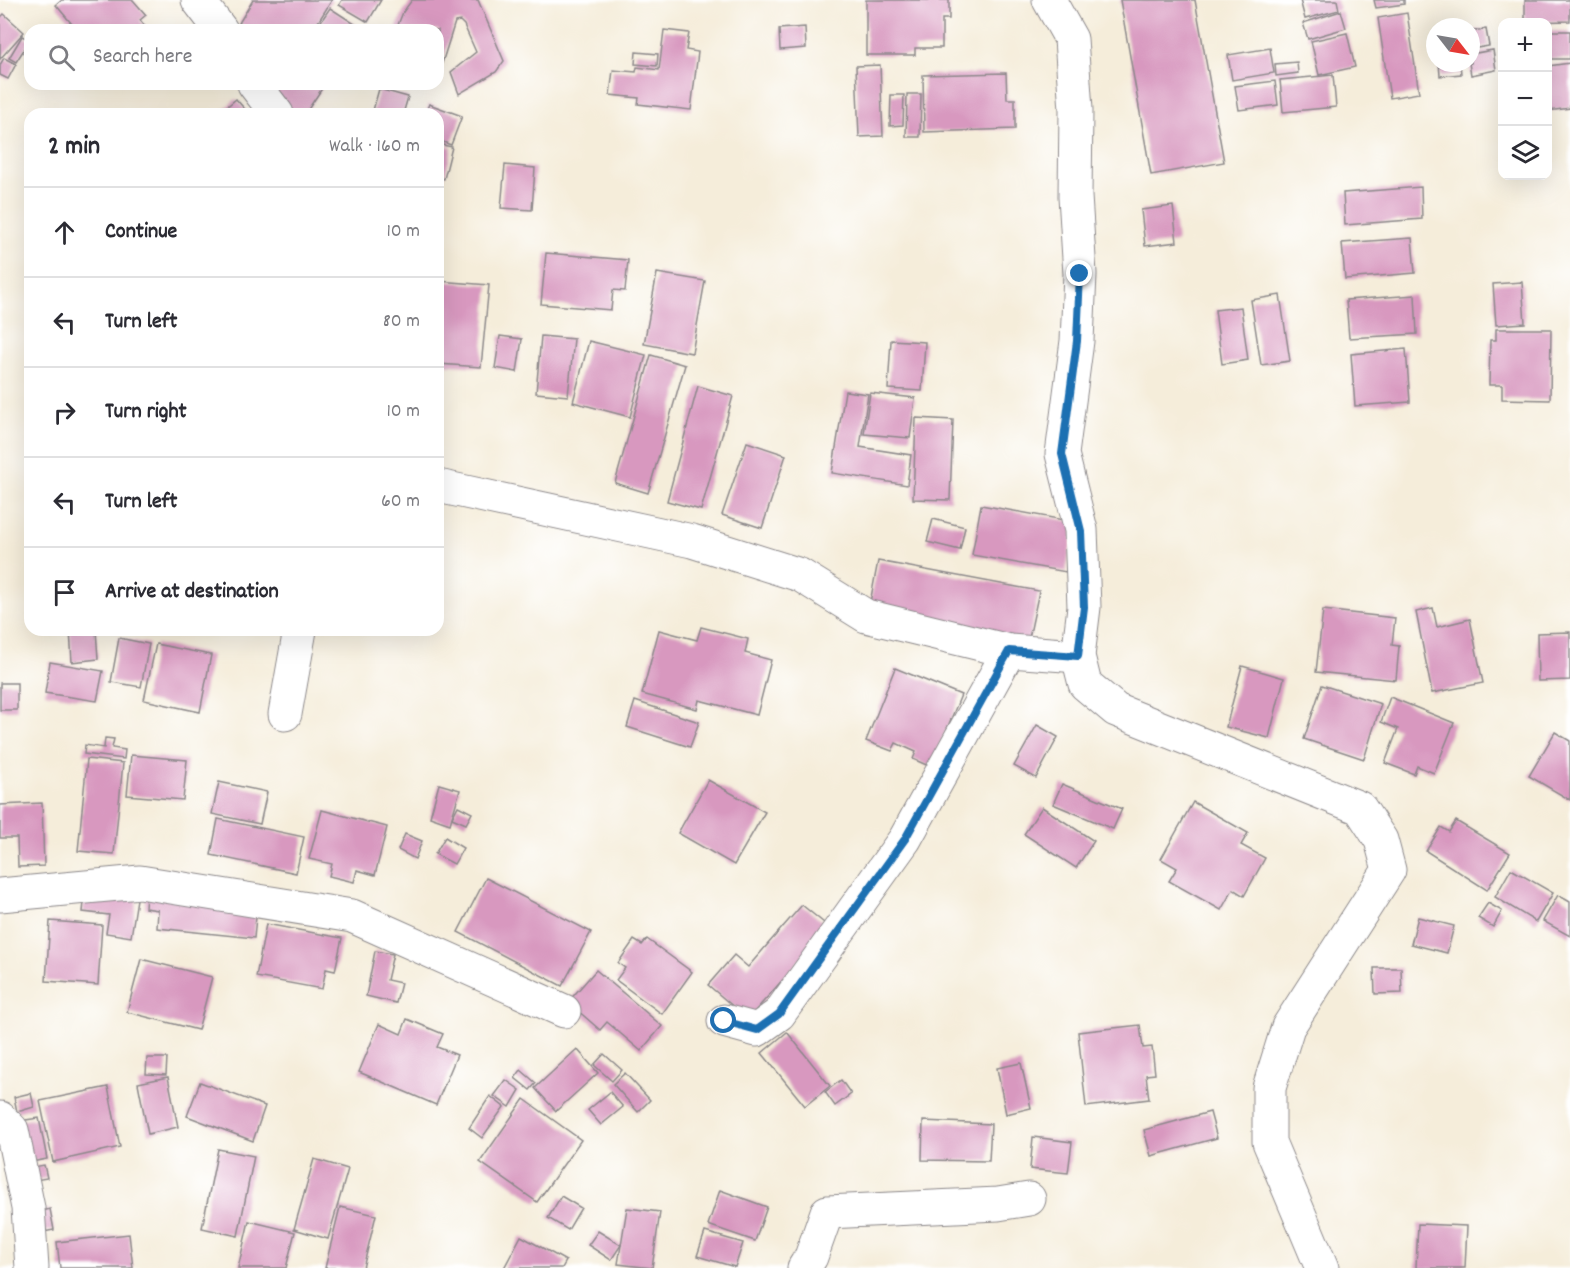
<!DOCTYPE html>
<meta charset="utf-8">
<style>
:root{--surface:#fff;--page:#f7f7f7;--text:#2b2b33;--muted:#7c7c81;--line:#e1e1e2}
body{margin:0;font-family:Dekko,sans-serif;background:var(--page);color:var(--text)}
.controls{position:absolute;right:18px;top:18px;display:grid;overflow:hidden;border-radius:12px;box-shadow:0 6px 24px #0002}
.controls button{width:54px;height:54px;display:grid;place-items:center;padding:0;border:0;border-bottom:2px solid var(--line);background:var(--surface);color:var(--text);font:30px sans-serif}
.compass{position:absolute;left:1426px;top:18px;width:54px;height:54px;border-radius:50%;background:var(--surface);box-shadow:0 6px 24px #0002;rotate:121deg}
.stop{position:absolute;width:18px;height:18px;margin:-14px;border:4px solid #1f6fb2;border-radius:50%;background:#fff}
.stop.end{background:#1f6fb2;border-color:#fff;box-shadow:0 2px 6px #0008}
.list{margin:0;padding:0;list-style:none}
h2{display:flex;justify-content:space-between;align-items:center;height:78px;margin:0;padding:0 24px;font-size:26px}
h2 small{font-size:20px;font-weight:400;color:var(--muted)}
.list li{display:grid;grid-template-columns:39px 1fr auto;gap:18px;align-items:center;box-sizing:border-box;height:90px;padding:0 24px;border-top:2px solid var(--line)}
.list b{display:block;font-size:22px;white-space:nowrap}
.list em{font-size:20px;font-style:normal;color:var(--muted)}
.icon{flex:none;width:33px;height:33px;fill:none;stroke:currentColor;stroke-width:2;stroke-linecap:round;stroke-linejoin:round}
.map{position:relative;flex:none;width:1570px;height:1268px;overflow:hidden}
.search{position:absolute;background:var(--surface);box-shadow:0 6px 24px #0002;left:24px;top:24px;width:420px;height:66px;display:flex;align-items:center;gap:15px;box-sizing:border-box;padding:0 21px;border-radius:18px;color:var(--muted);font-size:22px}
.panel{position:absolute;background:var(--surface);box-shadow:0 6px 24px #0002;left:24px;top:108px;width:420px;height:528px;border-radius:18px}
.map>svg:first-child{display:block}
.building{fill:#d898bf}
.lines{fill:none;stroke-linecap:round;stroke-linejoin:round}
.minor-casing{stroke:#8c888a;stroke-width:35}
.minor{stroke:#fff;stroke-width:33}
.route{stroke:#1f6fb2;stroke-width:8}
</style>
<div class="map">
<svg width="1570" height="1268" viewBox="0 0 1570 1268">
<rect width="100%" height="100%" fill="#fff"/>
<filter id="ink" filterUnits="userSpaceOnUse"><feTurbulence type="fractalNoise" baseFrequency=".0167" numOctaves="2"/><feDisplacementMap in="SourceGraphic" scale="12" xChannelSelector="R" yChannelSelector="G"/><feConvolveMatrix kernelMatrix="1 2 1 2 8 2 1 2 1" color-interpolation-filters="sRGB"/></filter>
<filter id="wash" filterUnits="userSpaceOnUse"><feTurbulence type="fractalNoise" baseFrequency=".008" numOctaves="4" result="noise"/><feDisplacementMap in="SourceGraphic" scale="24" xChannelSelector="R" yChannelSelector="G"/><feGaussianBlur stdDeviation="1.35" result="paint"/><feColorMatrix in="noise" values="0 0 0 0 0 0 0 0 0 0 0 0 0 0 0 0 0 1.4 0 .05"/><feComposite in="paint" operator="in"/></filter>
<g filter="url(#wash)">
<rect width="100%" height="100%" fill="#f5edda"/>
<g id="blocks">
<!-- building -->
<g class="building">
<path d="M62,0H133L146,15L140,20L148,30H77L56,5Z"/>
<path d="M253,0H332L313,30H251L239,23Z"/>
<path d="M342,0H381L368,22L339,5Z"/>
<path d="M412,0H478L504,61L496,72L459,94L451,72L476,52L464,25L460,21L455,22L438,76V30H396L403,12Z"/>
<path d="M866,0H949V19H942V48H915V55H866Z"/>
<path d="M1120,0H1195L1224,162L1151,175Z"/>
<path d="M1300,0H1337L1339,10L1305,19Z"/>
<path d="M1374,0H1404V4L1376,8Z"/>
<path d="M1525,0H1570V21L1525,22Z"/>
<path d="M330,8L361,28L360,30H315Z"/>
<path d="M1341,11L1346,28L1308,39L1303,23Z"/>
<path d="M1407,13L1419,93L1390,98L1378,18Z"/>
<path d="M4,14L24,32L0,59V18Z"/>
<path d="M805,27L806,48L780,50L779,29Z"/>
<path d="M1486,29L1489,46L1471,49V31Z"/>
<path d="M664,30L689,33L686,50L698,52L691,110L638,104L639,98L610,95L613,70L636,72L637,67L659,70Z"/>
<rect x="1548" y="31" width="22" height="28"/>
<path d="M1347,33L1355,67L1319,75L1311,41Z"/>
<path d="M22,36L30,40L16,62L9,58Z"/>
<path d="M1270,48L1274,73L1232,80L1228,55Z"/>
<path d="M1493,50L1496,70L1471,75L1469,63H1471V54Z"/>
<path d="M636,52L658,54L657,66L635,64Z"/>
<path d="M4,58L16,64L8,79L0,75V65Z"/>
<path d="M1297,62L1298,73L1276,76L1275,64Z"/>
<path d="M1439,63H1460L1461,74L1440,76Z"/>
<path d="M1570,63V108L1548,111V66Z"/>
<path d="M880,65L883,136L859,137L856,66Z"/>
<path d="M1006,73L1007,99H1015V129L924,132L923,75Z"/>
<path d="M1333,75L1336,107L1283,112L1280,80Z"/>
<path d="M1275,81L1278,105L1239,110L1235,86Z"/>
<path d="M280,84H325L305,114H297L272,98Z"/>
<path d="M379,89L408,97L403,114H372Z"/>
<path d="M907,94H921L920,137H906Z"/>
<path d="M891,95H904L903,125L890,126Z"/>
<path d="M236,99L249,114H218Z"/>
<path d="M429,104L462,116L451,145L438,140V114H425Z"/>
<path d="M438,144L452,147L444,179L438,178Z"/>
<path d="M505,165L535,168L532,210L501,208Z"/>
<path d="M1421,187L1422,219L1345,225L1343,193Z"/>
<path d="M1173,206L1177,242L1145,246L1141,210Z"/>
<path d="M1412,238L1415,273L1345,279L1342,243Z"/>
<path d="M546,253L628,260L625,291L613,290L611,310L541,304Z"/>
<path d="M657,273L705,281L692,353L644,344Z"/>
<path d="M438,281L489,285L481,367L438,364Z"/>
<path d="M1522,282L1525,323L1496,325L1493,284Z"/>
<path d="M1280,295L1290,361L1261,365L1251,300Z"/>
<path d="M1415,295L1417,334L1349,338L1346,300Z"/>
<path d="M1241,307L1248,360L1222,364L1215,310Z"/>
<path d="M1496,329H1551L1550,400L1502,399V385H1489L1490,340H1496Z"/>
<path d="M500,336L522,339L517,372L495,368Z"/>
<path d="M541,336L574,339L568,396L536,393Z"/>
<path d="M891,340L925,342L922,391L888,389Z"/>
<path d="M589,341L646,355L630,417L573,402Z"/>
<path d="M1406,349L1410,402L1355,406L1351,354Z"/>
<path d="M651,355L685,365L648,493L615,483Z"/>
<path d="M698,386L733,396L701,510L667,501Z"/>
<path d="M845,391L868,394L860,447L911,455L907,485L832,473Z"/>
<path d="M870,393L915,398L910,438L864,434Z"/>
<path d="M916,418L953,420L950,500L913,499Z"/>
<path d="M747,442L786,455L762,528L722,515Z"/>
<path d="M981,505L1075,522L1066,572L972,555Z"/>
<path d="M933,519L965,527L960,550L927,542Z"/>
<path d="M878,561L1039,591L1028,643L868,613Z"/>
<path d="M1433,608L1437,627L1470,619L1483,683L1432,693L1416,612Z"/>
<path d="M1323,610L1395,618L1392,645L1399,646L1396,680L1316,672Z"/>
<path d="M701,627L748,639L745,653L771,660L757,715L699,700L697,709L642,694L659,630L697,640Z"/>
<path d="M70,630H96L98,659L72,662Z"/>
<path d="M1570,632V680L1538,681L1537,633Z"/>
<path d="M119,638L149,644L141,687L111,682Z"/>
<path d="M156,644L211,655L200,712L144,700Z"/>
<path d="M50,662L103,671L97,701L45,693Z"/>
<path d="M1242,666L1284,678L1269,738L1226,727Z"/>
<path d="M895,668L961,695L931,767L913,759L916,752L896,743L892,751L866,741Z"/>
<rect x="0" y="683" width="17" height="27"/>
<path d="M1322,685L1381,704L1364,759L1304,739Z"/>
<path d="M1390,697L1454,723L1434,773L1417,766L1414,774L1385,763L1398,729L1381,722Z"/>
<path d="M635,701L699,722L690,747L627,727Z"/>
<path d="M1037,725L1058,737L1036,778L1014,766Z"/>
<path d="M1555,732L1570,741V800L1529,776Z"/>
<path d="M105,738L114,739L112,748L125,750L124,759L84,754L85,745L104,748Z"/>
<path d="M131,755L187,760L183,800L127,795Z"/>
<path d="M87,759L123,763L114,854L78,851Z"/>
<path d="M708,780L765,812L734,865L678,833Z"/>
<path d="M219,782L267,792L260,824L212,814Z"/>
<path d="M439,784L460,790L450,824L430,817Z"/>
<path d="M1062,784L1122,809L1113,829L1053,804Z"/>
<path d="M1193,802L1248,833L1241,845L1265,858L1244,896L1233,889L1221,910L1169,881L1177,868L1161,859Z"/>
<path d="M42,803L44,866L18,867L17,838H0V805Z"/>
<path d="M458,806L472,813L466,824L452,818Z"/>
<path d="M1042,807L1094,841L1076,868L1024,834Z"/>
<path d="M322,810L387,827L375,875L357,870L354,882L329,876L332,864L309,859Z"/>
<path d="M218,819L304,837L296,873L211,855Z"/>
<path d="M1456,821L1510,853L1487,890L1426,851L1441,827L1449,832Z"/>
<path d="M405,834L422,841L415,859L398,850Z"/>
<path d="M445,837L463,848L454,864L435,854Z"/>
<path d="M1511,869L1553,893L1536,922L1495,897Z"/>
<path d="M486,878L591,932L562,986L458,932Z"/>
<path d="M85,892L137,899L131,937L106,933L109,915L83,912Z"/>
<path d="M146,895L257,906L254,938L157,928L158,910L145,908Z"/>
<path d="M1558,895L1570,902V936L1543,921Z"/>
<path d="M1488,903L1502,911L1493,927L1478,918Z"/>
<path d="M802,905L829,927L748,1019L708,985L734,955L748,967Z"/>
<path d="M1418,917L1454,926L1447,953L1411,944Z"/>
<path d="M50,921L102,925L98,985L46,981Z"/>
<path d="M266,924L342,938L335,971L326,969L322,989L256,977Z"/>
<path d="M647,939L692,972L662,1014L616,980L625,968L618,963L634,940L642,945Z"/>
<path d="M375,951L393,954L387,980L401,983L396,1003L366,996Z"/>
<path d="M141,959L212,977L198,1030L127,1012Z"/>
<path d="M1374,968H1401L1402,993L1375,994Z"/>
<path d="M596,970L662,1026L641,1051L607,1022L600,1030L568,1002Z"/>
<path d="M407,1019L443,1034L437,1047L457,1055L436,1105L359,1072L379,1024L401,1034Z"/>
<path d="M1140,1025L1143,1048L1152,1047L1155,1074L1146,1075L1149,1099L1086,1107L1078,1032Z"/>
<path d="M787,1032L830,1086L805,1106L762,1053Z"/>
<path d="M577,1049L598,1073L556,1111L535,1088Z"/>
<path d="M604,1054L622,1070L612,1081L594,1065Z"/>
<path d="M147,1058H167L166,1075L146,1074Z"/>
<path d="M1021,1063L1031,1108L1006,1114L997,1068Z"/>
<path d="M521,1070L536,1083L530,1090L515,1078Z"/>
<path d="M625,1073L650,1100L638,1112L613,1084Z"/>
<path d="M168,1077L178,1127L148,1134L138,1083Z"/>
<path d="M506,1080L520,1090L510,1107L494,1096Z"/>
<path d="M841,1080L851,1094L835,1106L825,1092Z"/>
<path d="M200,1082L265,1106L253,1141L187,1116Z"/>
<path d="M108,1087L120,1147L53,1162L40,1101Z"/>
<path d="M610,1092L623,1107L601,1125L588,1110Z"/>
<path d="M31,1093L34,1107L17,1112L14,1097Z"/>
<path d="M490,1096L504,1107L482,1138L469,1128Z"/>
<path d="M524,1099L581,1140L537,1202L480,1162Z"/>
<path d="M1210,1112L1217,1138L1151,1156L1144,1130Z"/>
<path d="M39,1118L47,1159L26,1163L19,1121Z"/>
<path d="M923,1121L991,1124L989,1161L922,1160Z"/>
<path d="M1033,1137L1072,1142L1068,1173L1030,1169Z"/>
<path d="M218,1149L254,1156L238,1236L202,1228Z"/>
<path d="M314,1159L348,1169L328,1239L294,1229Z"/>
<path d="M44,1165L47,1178L30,1181L28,1168Z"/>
<path d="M720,1190L767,1207L755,1241L708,1225Z"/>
<path d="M561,1196L581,1208L568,1230L548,1218Z"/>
<path d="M340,1207L376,1215L363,1268H325Z"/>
<path d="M627,1208L660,1212L652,1268L618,1264Z"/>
<path d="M50,1209L54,1230L38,1233L35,1213Z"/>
<path d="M249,1221L295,1232L286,1268H238Z"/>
<path d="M1418,1224L1467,1226L1465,1268H1416Z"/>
<path d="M598,1231L621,1245L611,1260L588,1245Z"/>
<path d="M705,1232L743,1243L735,1267L697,1256Z"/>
<path d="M129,1234L133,1268H60L57,1242Z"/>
<path d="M521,1236L566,1261L562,1268H504Z"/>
</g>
</g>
</g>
<g filter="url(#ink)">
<use href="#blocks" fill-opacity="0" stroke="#8c888a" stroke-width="1.5"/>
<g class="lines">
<defs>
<g id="minor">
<path d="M198,0L221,30"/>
<path d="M1049,0L1071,39L1076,110L1075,196L1080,274L1077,341L1062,454L1081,530L1084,607L1078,656L1085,684L1116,710L1360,808L1381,840L1389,870L1288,1027L1269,1088V1142L1322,1268"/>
<path d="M254,84L277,114"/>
<path d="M438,486L692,541L800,575L866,616L1009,651L1078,656"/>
<path d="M285,714L300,630"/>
<path d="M0,895L140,882L352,916L564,1011"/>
<path d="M724,1021L757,1030L779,1014L905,839L1009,651"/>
<path d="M0,1118L12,1130L28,1208L32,1268"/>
<path d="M804,1268L811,1257L827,1212L998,1204L1029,1199"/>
</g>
</defs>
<!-- minor casing -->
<use href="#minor" class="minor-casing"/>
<!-- minor -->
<use href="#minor" class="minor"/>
</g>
</g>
<g class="lines" filter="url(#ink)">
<!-- route -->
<path class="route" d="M724,1021L757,1030L779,1014L905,839L1009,651L1078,656L1084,607L1081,531L1062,454L1077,341L1080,274"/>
</g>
</svg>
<div class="controls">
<button>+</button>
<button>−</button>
<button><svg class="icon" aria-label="layers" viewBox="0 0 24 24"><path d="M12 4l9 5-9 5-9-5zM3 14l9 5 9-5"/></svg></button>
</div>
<svg class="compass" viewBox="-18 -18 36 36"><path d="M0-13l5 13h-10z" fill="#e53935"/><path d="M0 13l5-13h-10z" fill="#7c7c81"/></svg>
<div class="stop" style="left:724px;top:1021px"></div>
<div class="stop end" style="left:1080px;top:274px"></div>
<div class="search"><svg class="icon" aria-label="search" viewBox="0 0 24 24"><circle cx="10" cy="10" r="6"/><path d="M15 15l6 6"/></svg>Search here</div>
<section class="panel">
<h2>2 min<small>Walk · 160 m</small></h2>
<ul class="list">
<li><svg class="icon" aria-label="ahead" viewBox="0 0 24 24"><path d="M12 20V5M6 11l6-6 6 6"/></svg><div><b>Continue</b></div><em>10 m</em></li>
<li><svg class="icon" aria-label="left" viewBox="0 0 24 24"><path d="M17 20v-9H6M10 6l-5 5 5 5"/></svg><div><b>Turn left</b></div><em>80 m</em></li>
<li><svg class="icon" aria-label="right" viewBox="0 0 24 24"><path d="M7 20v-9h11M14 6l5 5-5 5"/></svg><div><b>Turn right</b></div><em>10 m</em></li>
<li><svg class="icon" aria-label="left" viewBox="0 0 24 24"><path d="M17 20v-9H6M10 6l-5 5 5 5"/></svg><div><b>Turn left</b></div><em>60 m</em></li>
<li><svg class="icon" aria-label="arrive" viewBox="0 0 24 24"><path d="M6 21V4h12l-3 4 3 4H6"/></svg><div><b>Arrive at destination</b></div></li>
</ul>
</section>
</div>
